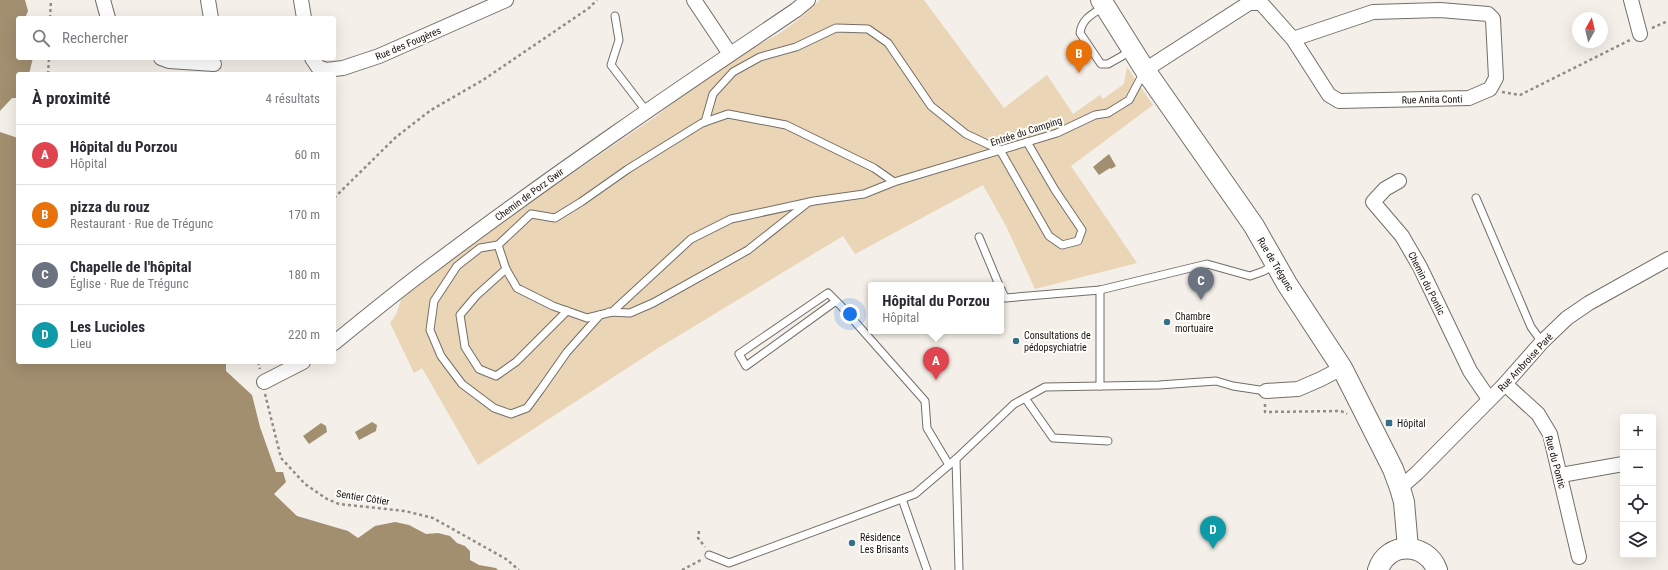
<!DOCTYPE html>
<html lang="fr">
<meta charset="utf-8">
<style>
:root{--surface:#fff;--page:#f2f2f3;--text:#2b2b33;--muted:#7c7c81;--line:#e1e1e2;--accent:#b45309}
body{margin:0;font-family:"Roboto Condensed",sans-serif;background:var(--page);color:var(--text)}
.controls{position:absolute;right:12px;bottom:12px;display:grid;overflow:hidden;border-radius:4px;box-shadow:0 4px 16px #0002}
.controls button{width:36px;height:36px;display:grid;place-items:center;padding:0;border:0;border-bottom:1px solid var(--line);background:var(--surface);color:var(--text);font:20px sans-serif}
.compass{position:absolute;left:1572px;top:12px;width:36px;height:36px;border-radius:50%;background:var(--surface);box-shadow:0 4px 16px #0002;rotate:8deg}
.you{position:absolute;left:850px;top:314px;width:14px;height:14px;margin:-10px;border:3px solid #fff;border-radius:50%;background:#1a73e8;box-shadow:0 0 0 6px #1a73e833}
.badge{display:grid;place-items:center;width:26px;height:26px;border-radius:50%;background:var(--accent);color:#fff;font-size:13px;font-weight:700}
.pin{position:absolute;translate:-50% -33px;filter:drop-shadow(0 1px 2px #0008)}
.pin::after{content:'';position:absolute;top:21px;width:14px;height:12px;background:inherit;clip-path:polygon(0 0,100% 0,50% 100%)}
.popup{position:absolute;left:868px;top:282px;width:136px;height:52px;box-sizing:border-box;display:grid;place-content:center;border-radius:4px;background:var(--surface);filter:drop-shadow(0 1px 3px #0005);font-size:13px;white-space:nowrap;color:var(--muted)}
.popup b{font-size:15px;color:var(--text)}
.popup::after{content:'';position:absolute;left:50%;top:100%;margin-left:-8px;border:8px solid transparent;border-top-color:var(--surface)}
.list{margin:0;padding:0;list-style:none}
h2{display:flex;justify-content:space-between;align-items:center;height:52px;margin:0;padding:0 16px;font-size:17px}
h2 small{font-size:13px;font-weight:400;color:var(--muted)}
.list li{display:grid;grid-template-columns:26px 1fr auto;gap:12px;align-items:center;box-sizing:border-box;height:60px;padding:0 16px;border-top:1px solid var(--line)}
.list b{display:block;font-size:15px;white-space:nowrap}
.list p{margin:0;font-size:13px;white-space:nowrap;color:var(--muted)}
.list em{font-size:13px;font-style:normal;color:var(--muted)}
.icon{flex:none;width:22px;height:22px;fill:none;stroke:currentColor;stroke-width:2;stroke-linecap:round;stroke-linejoin:round}
.map{position:relative;flex:none;width:1668px;height:570px;overflow:hidden}
.search{position:absolute;background:var(--surface);box-shadow:0 4px 16px #0002;left:16px;top:16px;width:320px;height:44px;display:flex;align-items:center;gap:10px;box-sizing:border-box;padding:0 14px;border-radius:4px;color:var(--muted);font-size:15px}
.panel{position:absolute;background:var(--surface);box-shadow:0 4px 16px #0002;left:16px;top:72px;width:320px;height:292px;border-radius:4px}
.map>svg:first-child{display:block}
.green{fill:#ead5b6}
.water{fill:#a28f70}
.lines{fill:none;stroke-linecap:round;stroke-linejoin:round}
.service-casing{stroke:#736f68;stroke-width:9}
.minor-casing{stroke:#736f68;stroke-width:16}
.secondary-casing{stroke:#736f68;stroke-width:22}
.path{stroke:#908d88;stroke-width:2.5;stroke-dasharray:3 3;stroke-linecap:butt}
.service{stroke:#fff;stroke-width:7}
.minor{stroke:#fff;stroke-width:14}
.secondary{stroke:#fff;stroke-width:20}
.poi-dot{fill:#356f88;stroke:#fffdfa;stroke-width:1.5}
.labels{text-anchor:middle;stroke-width:4;stroke-linejoin:round;paint-order:stroke}
.street-label{font-size:10px;fill:#12110f;stroke:#fffdfa}
.poi-label{font-size:10px;fill:#12110f;stroke:#fffdfa;text-anchor:start}
</style>
<div class="map">
<svg width="1668" height="570" viewBox="0 0 1668 570">
<rect width="100%" height="100%" fill="#f4efe8"/>
<!-- green -->
<path class="green" d="M820,0H924L1004,108L1047,75L1073,114L1100,95L1103,99L1124,84L1127,67L1153,105L1071,166L1137,263L1035,289L1006,226L983,185L855,254L843,236L655,350L478,465L422,368L414,373L390,323L396,315L401,300L412,289L482,235L655,117L691,89L715,74L744,52L777,35L798,20Z"/>
<!-- water -->
<g class="water">
<path d="M0,0H25L28,11L25,18H18V58H33L29,74H18V98H12L0,111Z"/>
<path d="M0,132L18,138V362H226V371L252,395L260,427L276,472H283L286,482L274,494L297,516L348,531L358,538L375,526L395,522L409,525L426,534L438,533L450,536L457,543L465,546L470,551V560L479,565L496,568L498,570H0Z"/>
<path d="M1109,154L1116,166L1111,169L1110,168L1099,175L1093,167Z"/>
<path d="M372,422L377,425L376,431L359,440L355,432Z"/>
<path d="M321,423L326,426L327,432L309,444L303,436Z"/>
</g>
<g class="lines">
<defs>
<g id="service">
<path d="M1103,7C1091,15 1082,19 1080,33L1101,64H1108L1131,51"/>
<path d="M615,16L619,40L611,65L647,112"/>
<path d="M705,122L713,94L733,72L760,57L796,47L836,28L868,29L888,43L931,106L966,134L1000,150L1049,236L1062,245L1078,241L1082,230L1055,190L1027,142"/>
<path d="M894,182L874,168L786,125L728,114L702,123L628,169L581,202L555,218L531,214L498,245L506,269L517,288L553,306L587,318L612,312L691,239L731,219L814,201L864,194L894,182L1057,133L1095,115L1108,113L1129,100L1144,72"/>
<path d="M1476,198L1531,327L1542,342"/>
<path d="M979,237L999,285"/>
<path d="M498,245L480,248L457,266L434,301L430,330L441,356L462,384L494,408L511,414L527,408L541,389L567,352L600,315"/>
<path d="M506,269L476,296L460,315L465,347L479,369L496,376L516,362L567,311"/>
<path d="M1001,289L1005,298L1100,290L1207,264L1250,276L1264,271L1275,264"/>
<path d="M1100,290V386"/>
<path d="M836,301L746,366L739,354L828,293L841,306L925,401L927,428L949,465"/>
<path d="M609,312L630,313L653,303L748,250L806,204"/>
<path d="M1025,398L1053,438L1108,441"/>
<path d="M956,459L959,570"/>
<path d="M902,499L927,570"/>
<path d="M709,555L729,563L915,494L956,459L1014,404L1045,387L1159,385L1216,381L1233,386L1266,391"/>
</g>
<g id="minor">
<path d="M103,0L108,18"/>
<path d="M208,0L211,18"/>
<path d="M301,0L304,18"/>
<path d="M694,0L730,54"/>
<path d="M1631,0L1640,34"/>
<path d="M161,58L169,61L214,64"/>
<path d="M312,58L318,67L326,70L343,68L379,56L506,0"/>
<path d="M1145,70L1249,3H1261L1293,39L1329,95L1339,101L1469,98L1490,89L1496,78L1493,19L1488,14L1440,10L1373,12L1293,39"/>
<path d="M1399,181L1385,189L1373,202L1402,236L1420,267L1470,371L1489,399"/>
<path d="M334,343C367,316 400,289 434,264C552,175 674,92 796,10L808,0"/>
<path d="M264,382L303,362"/>
<path d="M1505,384L1538,414L1550,434L1579,557"/>
<path d="M1266,391L1298,389L1321,379L1342,368"/>
<path d="M1561,475L1623,464"/>
<path d="M1400,488L1417,473L1505,384L1542,342L1567,318L1589,303L1668,259"/>
</g>
<g id="secondary">
<path d="M1101,0L1145,70L1254,226L1287,284L1342,368L1393,469L1400,488L1404,502L1408,548"/>
<path d="M1378,570C1387,541 1427,542 1437,570"/>
</g>
</defs>
<!-- service casing -->
<use href="#service" class="service-casing"/>
<!-- minor casing -->
<use href="#minor" class="minor-casing"/>
<!-- secondary casing -->
<use href="#secondary" class="secondary-casing"/>
<!-- path -->
<g class="path">
<path d="M50,18L51,0"/>
<path d="M1652,28L1668,21"/>
<path d="M48,74L49,58"/>
<path d="M1502,92L1520,95L1630,40"/>
<path d="M334,198L396,137L431,110L483,80L589,8L597,0"/>
<path d="M258,362L260,369"/>
<path d="M265,394L281,458L305,484L327,499L339,504L405,511L433,518L506,559L519,570"/>
<path d="M1265,404V412L1341,411L1347,414"/>
<path d="M699,531L698,538L705,547"/>
<path d="M682,570L701,560"/>
</g>
<!-- service -->
<use href="#service" class="service"/>
<!-- minor -->
<use href="#minor" class="minor"/>
<!-- secondary -->
<use href="#secondary" class="secondary"/>
</g>
<!-- markers -->
<g class="poi-dot">
<circle cx="1167" cy="322" r="4"/>
<circle cx="1016" cy="341" r="4"/>
<rect x="1385" y="419" width="8" height="8" rx="2"/>
<circle cx="852" cy="543" r="4"/>
</g>
<g class="labels">
<!-- street labels -->
<g class="street-label">
<text transform="translate(408 43) rotate(-23)" y="4">Rue des Fougères</text>
<text transform="translate(1432 99) rotate(-1)" y="4">Rue Anita Conti</text>
<text transform="translate(1026 131) rotate(-18)" y="4">Entrée du Camping</text>
<text transform="translate(529 194) rotate(-36)" y="4">Chemin de Porz Gwir</text>
<text transform="translate(1276 264) rotate(59)" y="4">Rue de Trégunc</text>
<text transform="translate(1427 283) rotate(63)" y="4">Chemin du Pontic</text>
<text transform="translate(1525 362) rotate(-47)" y="4">Rue Ambroise Paré</text>
<text transform="translate(1556 462) rotate(75)" y="4">Rue du Pontic</text>
<text transform="translate(363 497) rotate(9)" y="4">Sentier Côtier</text>
</g>
<!-- poi labels -->
<g class="poi-label">
<text x="1175" y="320">Chambre<tspan x="1175" dy="12">mortuaire</tspan></text>
<text x="1024" y="339">Consultations de<tspan x="1024" dy="12">pédopsychiatrie</tspan></text>
<text x="1397" y="427">Hôpital</text>
<text x="860" y="541">Résidence<tspan x="860" dy="12">Les Brisants</tspan></text>
</g>
</g>
</svg>
<div class="controls">
<button>+</button>
<button>−</button>
<button><svg class="icon" aria-label="locate" viewBox="0 0 24 24"><circle cx="12" cy="12" r="6"/><path d="M12 2v4M12 18v4M2 12h4M18 12h4"/></svg></button>
<button><svg class="icon" aria-label="layers" viewBox="0 0 24 24"><path d="M12 4l9 5-9 5-9-5zM3 14l9 5 9-5"/></svg></button>
</div>
<svg class="compass" viewBox="-18 -18 36 36"><path d="M0-13l5 13h-10z" fill="#e53935"/><path d="M0 13l5-13h-10z" fill="#7c7c81"/></svg>
<div class="you"></div>
<div class="pin badge" style="left:936px;top:380px;background:#e0444e">A</div>
<div class="popup"><b>Hôpital du Porzou</b>Hôpital</div>
<div class="pin badge" style="left:1079px;top:73px;background:#e8710a">B</div>
<div class="pin badge" style="left:1201px;top:300px;background:#6b7280">C</div>
<div class="pin badge" style="left:1213px;top:549px;background:#0f9aa8">D</div>
<div class="search"><svg class="icon" aria-label="search" viewBox="0 0 24 24"><circle cx="10" cy="10" r="6"/><path d="M15 15l6 6"/></svg>Rechercher</div>
<section class="panel">
<h2>À proximité<small>4 résultats</small></h2>
<ul class="list">
<li><span class="badge" style="background:#e0444e">A</span><div><b>Hôpital du Porzou</b><p>Hôpital</p></div><em>60 m</em></li>
<li><span class="badge" style="background:#e8710a">B</span><div><b>pizza du rouz</b><p>Restaurant · Rue de Trégunc</p></div><em>170 m</em></li>
<li><span class="badge" style="background:#6b7280">C</span><div><b>Chapelle de l'hôpital</b><p>Église · Rue de Trégunc</p></div><em>180 m</em></li>
<li><span class="badge" style="background:#0f9aa8">D</span><div><b>Les Lucioles</b><p>Lieu</p></div><em>220 m</em></li>
</ul>
</section>
</div>
